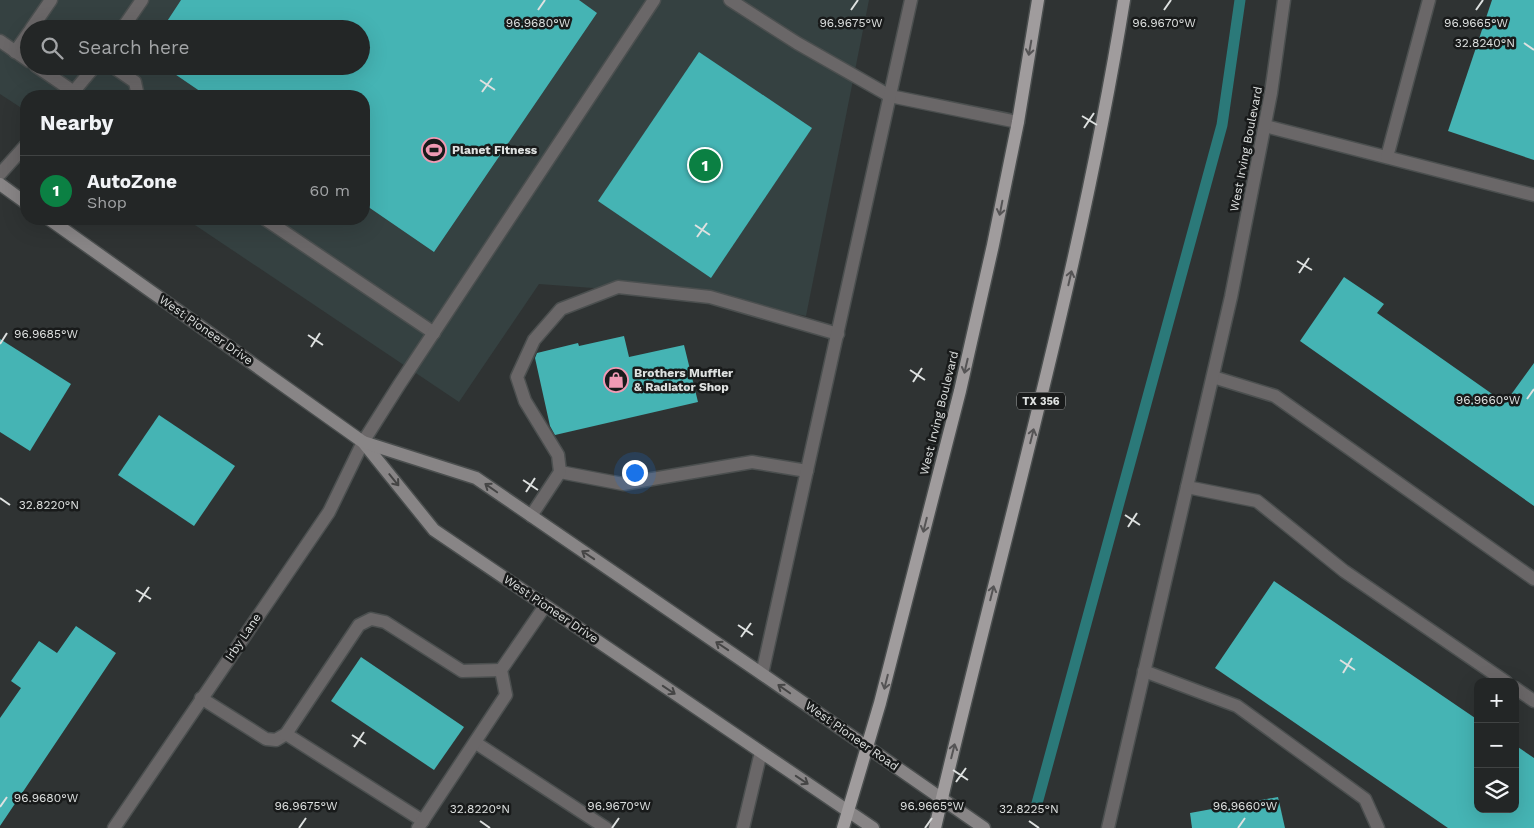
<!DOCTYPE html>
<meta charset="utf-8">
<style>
:root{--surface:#232626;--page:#2f3232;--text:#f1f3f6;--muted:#a3a5a7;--line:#404343;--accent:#0b8043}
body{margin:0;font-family:"Work Sans",sans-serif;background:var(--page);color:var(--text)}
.controls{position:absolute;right:15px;bottom:15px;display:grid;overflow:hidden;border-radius:10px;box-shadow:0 5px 20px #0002}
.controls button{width:45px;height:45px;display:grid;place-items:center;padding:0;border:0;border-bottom:1px solid var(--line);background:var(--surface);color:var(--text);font:25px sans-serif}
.you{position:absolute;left:634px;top:472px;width:18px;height:18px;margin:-12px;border:4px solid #fff;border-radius:50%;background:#1a73e8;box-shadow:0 0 0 8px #1a73e833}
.badge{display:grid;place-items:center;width:32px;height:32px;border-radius:50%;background:var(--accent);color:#fff;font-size:16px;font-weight:700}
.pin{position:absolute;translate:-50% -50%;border:2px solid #fff;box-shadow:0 1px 5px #0006}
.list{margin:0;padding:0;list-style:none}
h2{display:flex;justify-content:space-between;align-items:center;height:65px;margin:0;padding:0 20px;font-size:21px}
h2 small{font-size:16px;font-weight:400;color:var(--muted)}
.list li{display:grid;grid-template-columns:32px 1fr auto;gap:15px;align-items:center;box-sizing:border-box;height:70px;padding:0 20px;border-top:1px solid var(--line)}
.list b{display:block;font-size:19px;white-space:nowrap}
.list p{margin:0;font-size:16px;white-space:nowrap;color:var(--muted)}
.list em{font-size:16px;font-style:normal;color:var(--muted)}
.icon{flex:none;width:28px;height:28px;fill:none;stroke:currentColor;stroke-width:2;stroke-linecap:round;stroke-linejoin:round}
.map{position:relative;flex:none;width:1534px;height:828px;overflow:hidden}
.search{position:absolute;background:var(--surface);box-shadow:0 5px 20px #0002;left:20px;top:20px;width:350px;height:55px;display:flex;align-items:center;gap:12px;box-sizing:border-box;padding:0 18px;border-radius:28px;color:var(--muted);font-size:19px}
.panel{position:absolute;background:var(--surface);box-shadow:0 5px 20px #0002;left:20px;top:90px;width:350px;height:135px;border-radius:20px}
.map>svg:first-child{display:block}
.built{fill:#354141;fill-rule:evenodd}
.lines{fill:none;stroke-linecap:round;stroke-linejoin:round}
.stream{stroke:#2b7979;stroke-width:11}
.building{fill:#45b4b4}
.service-casing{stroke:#4b4f4f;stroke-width:15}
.tertiary-casing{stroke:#4b4f4f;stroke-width:15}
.secondary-casing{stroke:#4b4f4f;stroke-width:15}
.primary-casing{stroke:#4b4f4f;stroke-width:15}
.service{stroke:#6a6768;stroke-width:12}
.tertiary{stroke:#6a6768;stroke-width:12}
.secondary{stroke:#888586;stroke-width:12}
.primary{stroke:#a09c9d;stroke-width:12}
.oneway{stroke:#555455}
.oneway2{stroke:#454545}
.ticks{fill:none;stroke:#dee1e0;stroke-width:2}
.labels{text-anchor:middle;stroke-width:5;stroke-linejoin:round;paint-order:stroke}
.shield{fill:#181a1a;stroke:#a3a5a5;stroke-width:1}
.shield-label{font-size:11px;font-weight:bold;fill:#dee1e0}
.street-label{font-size:12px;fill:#dee1e0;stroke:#181a1a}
.poi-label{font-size:12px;font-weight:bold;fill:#dee1e0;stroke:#181a1a;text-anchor:start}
.ticks-label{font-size:12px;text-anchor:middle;fill:#dee1e0;stroke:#181a1a;stroke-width:5;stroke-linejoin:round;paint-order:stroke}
</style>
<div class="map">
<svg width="1534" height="828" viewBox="0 0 1534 828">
<rect width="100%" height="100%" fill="#2f3333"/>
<!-- built -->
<path class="built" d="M0,0H869L806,316L715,297L539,284L459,402L186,219H364V96H26V111L0,94ZM29,29H361V66H29Z"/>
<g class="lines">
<!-- stream -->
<path class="stream" d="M1036,807L1222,125L1240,0"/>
</g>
<!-- building -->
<g class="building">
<path d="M181,0H579L597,13L434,252L364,204V96H207L163,66H361V29H162Z"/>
<path d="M1492,0H1534V160L1448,131Z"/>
<path d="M699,52L812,128L711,278L598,201Z"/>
<path d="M1344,277L1384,304L1377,313L1505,403L1534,363V506L1300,341Z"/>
<path d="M624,336L629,357L684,345L698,402L555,435L550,426L535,358L537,353L578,343L579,346Z"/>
<path d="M0,339L71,384L30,451L0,432Z"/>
<path d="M159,415L235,466L194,526L118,475Z"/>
<path d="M1274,581L1478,720V809H1515V745L1534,758V828H1448L1215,668Z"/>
<path d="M76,626L116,653L0,826V718L21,688L11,681L39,641L57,653Z"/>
<path d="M361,657L464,727L434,770L331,701Z"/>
<path d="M1278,797L1285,828H1192L1190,813Z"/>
</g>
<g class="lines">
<defs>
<g id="service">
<path d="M730,0L797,43L890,96L1018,122"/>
<path d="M31,29L51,0"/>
<path d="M122,29L142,0"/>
<path d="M0,41L29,61"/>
<path d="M15,52L29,32"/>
<path d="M36,66L74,92"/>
<path d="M112,66L135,82L138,96"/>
<path d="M70,96L95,66"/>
<path d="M1265,126L1534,195"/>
<path d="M1387,157L1429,0"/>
<path d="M0,174L26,145"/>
<path d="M265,219L434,333"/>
<path d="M1213,377L1275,396L1534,579"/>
<path d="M363,442L399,385L654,0"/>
<path d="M560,472L623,484L752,462L807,471"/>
<path d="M1187,487L1257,501L1344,571L1506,682"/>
<path d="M531,516L560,472L558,455L525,401L517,377L534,340L561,309L618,287L710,297L838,334"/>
<path d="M1144,671L1237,706L1365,799L1378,828"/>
<path d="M1515,688L1534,701"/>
<path d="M201,698L266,739L276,740L286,734L359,625L371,619L385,622L462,671L501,670"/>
<path d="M286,734L423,821"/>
<path d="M476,743L606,828"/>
<path d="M418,828L506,695L501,670L545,606"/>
</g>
<g id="tertiary">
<path d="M762,674L911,0"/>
<path d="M114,828L329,512L363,442"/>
<path d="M743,828L761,752"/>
<path d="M1108,828L1231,297L1271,93L1284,0"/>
</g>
<g id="secondary">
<path d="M0,184L26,203"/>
<path d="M49,219L363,442L434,530L873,828"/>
<path d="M363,442L476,478L762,674L984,828"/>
</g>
<g id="primary">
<path d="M843,828L880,703L960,391L993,245L1018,122L1038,0"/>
<path d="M935,828C999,552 1079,280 1124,0"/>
</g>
</defs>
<!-- service casing -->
<use href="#service" class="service-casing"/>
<!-- tertiary casing -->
<use href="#tertiary" class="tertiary-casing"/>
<!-- secondary casing -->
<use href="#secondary" class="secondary-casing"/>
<!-- primary casing -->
<use href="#primary" class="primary-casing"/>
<!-- service -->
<use href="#service" class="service"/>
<!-- tertiary -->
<use href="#tertiary" class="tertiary"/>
<!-- secondary -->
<use href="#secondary" class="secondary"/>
<!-- primary -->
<use href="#primary" class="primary"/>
</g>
<!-- one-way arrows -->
<defs><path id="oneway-shaft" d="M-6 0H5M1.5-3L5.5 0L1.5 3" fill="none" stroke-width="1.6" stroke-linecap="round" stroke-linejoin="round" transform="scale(1.25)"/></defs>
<g class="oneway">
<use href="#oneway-shaft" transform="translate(1030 48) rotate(100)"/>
<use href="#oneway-shaft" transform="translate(1001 208) rotate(101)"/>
<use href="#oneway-shaft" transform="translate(1070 278) rotate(-77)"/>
<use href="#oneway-shaft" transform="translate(966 366) rotate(103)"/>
<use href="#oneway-shaft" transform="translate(1032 436) rotate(-76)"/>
<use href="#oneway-shaft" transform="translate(925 525) rotate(104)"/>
<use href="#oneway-shaft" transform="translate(992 593) rotate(-76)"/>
<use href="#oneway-shaft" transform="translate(886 682) rotate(104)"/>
<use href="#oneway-shaft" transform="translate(953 751) rotate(-76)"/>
</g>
<g class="oneway2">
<use href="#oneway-shaft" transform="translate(394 480) rotate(51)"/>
<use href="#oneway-shaft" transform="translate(491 488) rotate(-145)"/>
<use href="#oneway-shaft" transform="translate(588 555) rotate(-146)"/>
<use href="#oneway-shaft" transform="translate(722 646) rotate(-146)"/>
<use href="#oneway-shaft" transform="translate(784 689) rotate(-145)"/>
<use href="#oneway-shaft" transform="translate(669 690) rotate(34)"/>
<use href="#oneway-shaft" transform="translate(802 780) rotate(34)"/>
</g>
<!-- ticks -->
<path class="ticks" d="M538,10L545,0M851,10L858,0M1164,10L1171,0M1476,10L1483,0M1524,43L1534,50M480,80L495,90M482,92L492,78M1082,116L1097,125M1084,128L1094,113M695,225L710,235M697,237L707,223M1297,261L1312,270M1299,273L1309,258M308,335L323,345M0,344L7,333M311,347L320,333M910,370L925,380M913,382L922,368M1527,399L1534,389M523,480L538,490M526,492L535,478M0,498L10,505M1125,515L1140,525M1128,527L1137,513M136,590L151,599M139,602L149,587M738,625L753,635M741,637L751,623M1340,660L1355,670M1343,673L1352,658M352,735L366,744M354,747L364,732M953,770L968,780M956,782L966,768M0,807L7,797M480,821L490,828M1029,821L1039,828M299,828L306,818M612,828L619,818M925,828L932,818M1238,828L1245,818"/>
<!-- icons -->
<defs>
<symbol id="stadium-ring" viewBox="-11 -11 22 22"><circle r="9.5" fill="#181a1a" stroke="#f09ab4" stroke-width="1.5"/><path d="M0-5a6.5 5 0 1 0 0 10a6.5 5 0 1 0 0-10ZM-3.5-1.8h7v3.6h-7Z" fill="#f09ab4"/></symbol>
<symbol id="shop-ring" viewBox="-11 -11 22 22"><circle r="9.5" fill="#181a1a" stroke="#f09ab4" stroke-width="1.5"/><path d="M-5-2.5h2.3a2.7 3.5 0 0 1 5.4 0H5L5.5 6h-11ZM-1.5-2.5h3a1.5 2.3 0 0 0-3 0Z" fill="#f09ab4"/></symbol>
</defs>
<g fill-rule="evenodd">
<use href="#stadium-ring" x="420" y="136" width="28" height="28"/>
<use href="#shop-ring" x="602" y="366" width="28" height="28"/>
</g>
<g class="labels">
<!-- shield labels -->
<rect class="shield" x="1017" y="392.5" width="48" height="17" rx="4"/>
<g class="shield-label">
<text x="1041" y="405">TX 356</text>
</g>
<!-- street labels -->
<g class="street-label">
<text transform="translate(1246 149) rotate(-79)" y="4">West Irving Boulevard</text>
<text transform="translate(206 330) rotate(35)" y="4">West Pioneer Drive</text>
<text transform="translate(939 413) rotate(-76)" y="4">West Irving Boulevard</text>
<text transform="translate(551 609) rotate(34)" y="4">West Pioneer Drive</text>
<text transform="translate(243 637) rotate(-56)" y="4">Irby Lane</text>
<text transform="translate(852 736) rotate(35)" y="4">West Pioneer Road</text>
</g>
<!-- poi labels -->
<g class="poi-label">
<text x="452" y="154">Planet Fitness</text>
<text x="634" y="377">Brothers Muffler<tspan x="634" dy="14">&amp; Radiator Shop</tspan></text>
</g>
</g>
<g class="ticks-label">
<text x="851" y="27">96.9675°W</text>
<text x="1164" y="27">96.9670°W</text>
<text x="538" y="27">96.9680°W</text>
<text x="1476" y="27">96.9665°W</text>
<text x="1485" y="47">32.8240°N</text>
<text x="46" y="338">96.9685°W</text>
<text x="1488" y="404">96.9660°W</text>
<text x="49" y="509">32.8220°N</text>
<text x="46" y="802">96.9680°W</text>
<text x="306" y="810">96.9675°W</text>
<text x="619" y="810">96.9670°W</text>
<text x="932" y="810">96.9665°W</text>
<text x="1245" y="810">96.9660°W</text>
<text x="480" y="813">32.8220°N</text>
<text x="1029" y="813">32.8225°N</text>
</g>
</svg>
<div class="controls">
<button>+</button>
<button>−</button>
<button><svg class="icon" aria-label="layers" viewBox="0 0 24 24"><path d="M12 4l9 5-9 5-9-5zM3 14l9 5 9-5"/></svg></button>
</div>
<div class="you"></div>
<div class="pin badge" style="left:705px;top:165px">1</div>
<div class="search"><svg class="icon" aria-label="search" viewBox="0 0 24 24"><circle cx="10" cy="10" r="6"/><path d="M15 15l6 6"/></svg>Search here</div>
<section class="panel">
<h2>Nearby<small></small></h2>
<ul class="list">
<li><span class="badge">1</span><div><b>AutoZone</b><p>Shop</p></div><em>60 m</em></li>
</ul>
</section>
</div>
